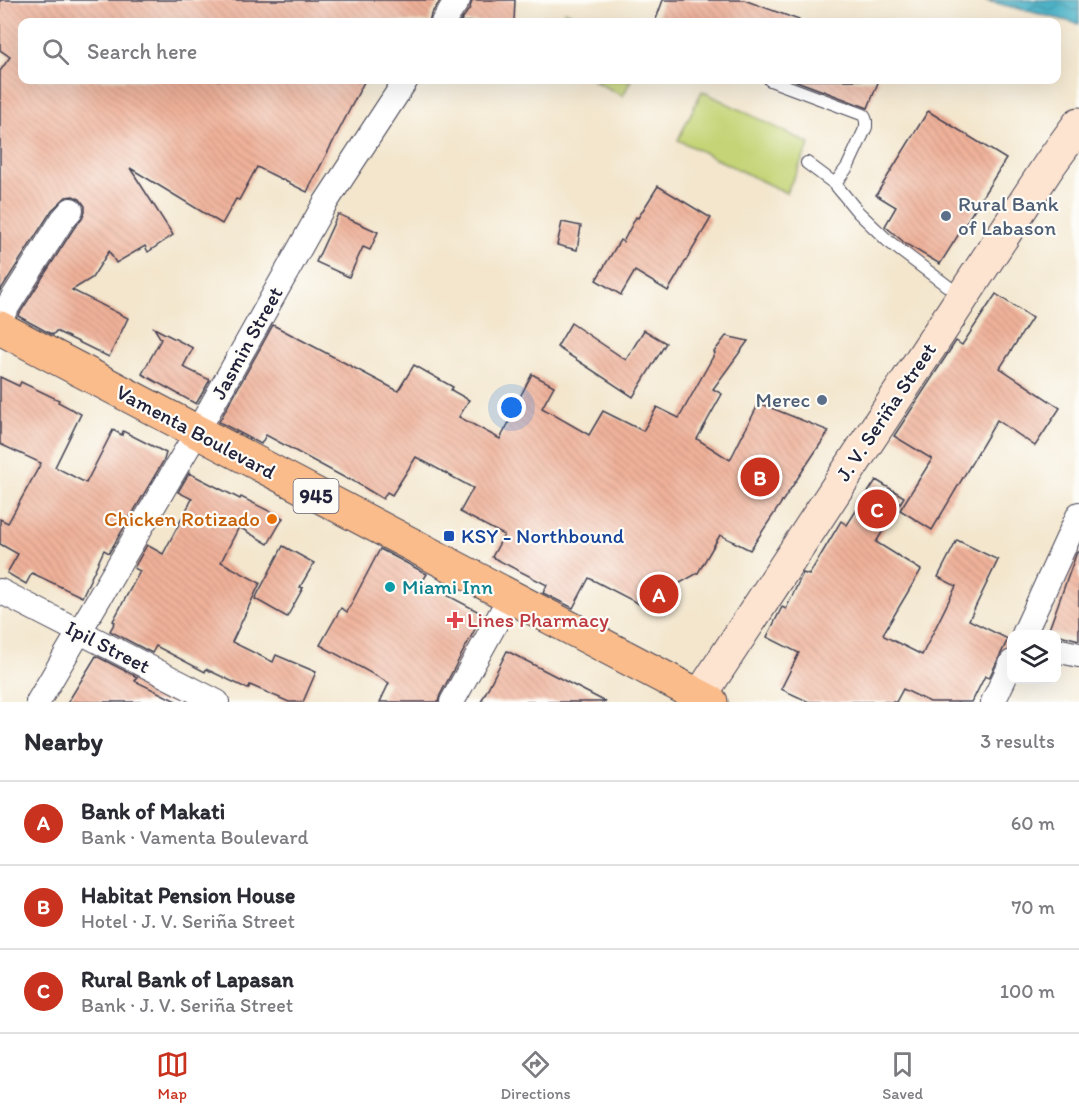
<!DOCTYPE html>
<meta charset="utf-8">
<style>
:root{--surface:#fff;--page:#f7f7f7;--text:#2b2b33;--muted:#7c7c81;--line:#e1e1e2;--accent:#c8321e}
body{margin:0;font-family:Itim,sans-serif;background:var(--page);color:var(--text)}
.controls{position:absolute;right:18px;bottom:18px;display:grid;overflow:hidden;border-radius:12px;box-shadow:0 6px 24px #0002}
.controls button{width:54px;height:54px;display:grid;place-items:center;padding:0;border:0;border-bottom:2px solid var(--line);background:var(--surface);color:var(--text);font:30px sans-serif}
.you{position:absolute;left:512px;top:408px;width:21px;height:21px;margin:-15px;border:4px solid #fff;border-radius:50%;background:#1a73e8;box-shadow:0 0 0 9px #1a73e833}
.badge{display:grid;place-items:center;width:39px;height:39px;border-radius:50%;background:var(--accent);color:#fff;font-size:20px;font-weight:700}
.pin{position:absolute;translate:-50% -50%;border:3px solid #fff;box-shadow:0 2px 6px #0006}
.list{margin:0;padding:0;list-style:none}
h2{display:flex;justify-content:space-between;align-items:center;height:78px;margin:0;padding:0 24px;font-size:26px}
h2 small{font-size:20px;font-weight:400;color:var(--muted)}
.list li{display:grid;grid-template-columns:39px 1fr auto;gap:18px;align-items:center;box-sizing:border-box;height:84px;padding:0 24px;border-top:2px solid var(--line)}
.list b{display:block;font-size:22px;white-space:nowrap}
.list p{margin:0;font-size:20px;white-space:nowrap;color:var(--muted)}
.list em{font-size:20px;font-style:normal;color:var(--muted)}
.icon{flex:none;width:33px;height:33px;fill:none;stroke:currentColor;stroke-width:2;stroke-linecap:round;stroke-linejoin:round}
.map{position:relative;flex:none;width:1079px;height:702px;overflow:hidden}
.search{position:absolute;background:var(--surface);box-shadow:0 6px 24px #0002;left:18px;right:18px;top:18px;height:66px;display:flex;align-items:center;gap:15px;box-sizing:border-box;padding:0 21px;border-radius:12px;color:var(--muted);font-size:22px}
.sheet{height:330px;background:var(--surface)}
nav{display:flex;justify-content:space-around;align-items:center;box-sizing:border-box;height:84px;border-top:2px solid var(--line);background:var(--surface);font-size:16px;color:var(--muted)}
nav a{display:grid;justify-items:center;gap:3px}
nav .on{color:var(--accent)}
.map>svg:first-child{display:block}
.green{fill:#c4d476;stroke:#737b58;stroke-width:1.5}
.water{fill:url(#water-waves);stroke:#356a80;stroke-width:1.5}
.building{fill:url(#building-back-hatch)}
.lines{fill:none;stroke-linecap:round;stroke-linejoin:round}
.service-casing{stroke:#413f51;stroke-width:14}
.minor-casing{stroke:#413f51;stroke-width:26}
.secondary-casing{stroke:#413f51;stroke-width:35}
.primary-casing{stroke:#413f51;stroke-width:35}
.service{stroke:#fff;stroke-width:12}
.minor{stroke:#fff;stroke-width:24}
.secondary{stroke:#fde4d1;stroke-width:33}
.primary{stroke:#fabc8b;stroke-width:33}
.service-dot{fill:#5c6f8a;stroke:#fdfcf7;stroke-width:2}
.food-dot{fill:#e8710a;stroke:#fdfcf7;stroke-width:2}
.transit-dot{fill:#1a4fb4;stroke:#fdfcf7;stroke-width:2}
.culture-dot{fill:#0f9aa8;stroke:#fdfcf7;stroke-width:2}
.health-dot{fill:#e0444e;stroke:#fdfcf7;stroke-width:2}
.labels{text-anchor:middle;stroke-width:4.5;stroke-linejoin:round;paint-order:stroke}
.shield{fill:#fdfcf7;stroke:#646373;stroke-width:1.5}
.shield-label{font-size:20px;font-weight:bold;fill:#22223b}
.service-label{font-size:21px;fill:#4e5e75;stroke:#fdfcf7;text-anchor:start}
.street-label{font-size:21px;fill:#22223b;stroke:#fdfcf7}
.food-label{font-size:21px;fill:#c56008;stroke:#fdfcf7;text-anchor:end}
.transit-label{font-size:21px;fill:#164399;stroke:#fdfcf7;text-anchor:start}
.culture-label{font-size:21px;fill:#0d838f;stroke:#fdfcf7;text-anchor:start}
.health-label{font-size:21px;fill:#be3a42;stroke:#fdfcf7;text-anchor:start}
</style>
<div class="map">
<svg width="1079" height="702" viewBox="0 0 1079 702">
<defs>
<pattern id="water-waves" width="16" height="10" patternUnits="userSpaceOnUse" patternTransform="scale(1.5)"><rect width="16" height="10" fill="#48b1c6"/><path d="M0 5q4-4 8 0t8 0" fill="none" stroke="#3c90a2"/></pattern>
<pattern id="building-back-hatch" width="6" height="6" patternUnits="userSpaceOnUse" patternTransform="scale(1.5)"><rect width="6" height="6" fill="#efb199"/><path d="M-1 5l2 2M0 0l6 6M5-1l2 2" fill="none" stroke="#cd9885"/></pattern>
</defs>
<rect width="100%" height="100%" fill="#fdfcf7"/>
<filter id="ink" filterUnits="userSpaceOnUse"><feTurbulence type="fractalNoise" baseFrequency=".0167" numOctaves="2"/><feDisplacementMap in="SourceGraphic" scale="12" xChannelSelector="R" yChannelSelector="G"/><feConvolveMatrix kernelMatrix="1 2 1 2 8 2 1 2 1" color-interpolation-filters="sRGB"/></filter>
<filter id="wash" filterUnits="userSpaceOnUse"><feTurbulence type="fractalNoise" baseFrequency=".008" numOctaves="4" result="noise"/><feDisplacementMap in="SourceGraphic" scale="24" xChannelSelector="R" yChannelSelector="G"/><feGaussianBlur stdDeviation="1.35" result="paint"/><feColorMatrix in="noise" values="0 0 0 0 0 0 0 0 0 0 0 0 0 0 0 0 0 1.4 0 .05"/><feComposite in="paint" operator="in"/></filter>
<g filter="url(#wash)">
<rect width="100%" height="100%" fill="#f3e6cd"/>
<!-- green -->
<g class="green">
<path d="M565,11L587,22H559Z"/>
<path d="M592,80H631L623,96Z"/>
<path d="M702,91L810,144L786,193L678,140Z"/>
</g>
<!-- water -->
<path class="water" d="M984,0H1079V24Z"/>
<g id="blocks">
<!-- building -->
<g class="building">
<path d="M0,0H441L431,14L429,22H22V80H365L307,192L257,167L239,200L236,199L222,224L130,168L173,235L148,252L145,246L116,263L109,251L92,278L72,290L128,318L109,357L56,331L53,335L18,316L74,228L82,219L85,212V206L80,199L73,196L66,197L52,210L0,291V71L10,57L0,50Z"/>
<path d="M472,0H515L514,22H460L470,8Z"/>
<path d="M663,0H744L799,20V22H655Z"/>
<path d="M794,80H879L868,108Z"/>
<path d="M928,111L1006,159L940,264L906,244L885,226L896,207L876,195Z"/>
<path d="M658,186L711,218L668,291L635,271L621,295L596,280L620,240L623,242L636,217L638,218Z"/>
<path d="M338,214L378,232L370,250L363,247L349,277L316,262Z"/>
<path d="M562,222L581,226L577,250L557,245Z"/>
<path d="M996,294L1032,318L1000,368L1060,408L1035,446L997,420L932,530L900,510L932,459L894,436L956,341L962,345Z"/>
<path d="M571,323L626,360L644,330L666,343L633,397L557,347Z"/>
<path d="M273,325L398,391L414,365L453,387L451,390L469,400L459,417L500,439L522,398L520,397L532,374L554,386L542,408L589,435L603,411L643,431L657,407L679,418L715,353L714,352L726,336L748,341L713,389L722,394L697,439L730,460L759,403L829,431L750,550L720,535L698,573L641,605L589,578L573,608L543,593L547,585L492,557L504,535L460,512L473,488L416,457L392,495L387,492L383,499L350,479L349,480L266,435L261,444L219,422Z"/>
<path d="M154,328L193,348L183,367L210,380L196,404L142,374L161,339Z"/>
<path d="M0,377L19,386L21,382L59,400L58,402L81,414L55,467L86,483L113,430L122,435L123,431L166,453L164,460L109,553L104,550L82,597L32,573L26,584L7,573L18,554L0,544V519L8,523L41,463L0,444Z"/>
<path d="M189,473L240,499L241,497L283,518L268,544L239,527L221,562L260,583L232,642L273,662L276,655L316,672L303,702H289L250,685L248,689L206,669L205,672L156,646L152,653L110,631L115,622L113,621L140,571L134,568L147,545L163,554L192,499L178,492Z"/>
<path d="M876,480L904,497L876,542L921,570L883,634L884,636L922,655L956,586L938,577L957,540L998,560L969,620L1008,639L989,678L985,676L972,702H930L903,689L896,702H809L781,689L799,653L767,637L782,607L786,609L803,573L809,575L841,521L847,525Z"/>
<path d="M283,546L314,563L300,587L303,588L287,617L255,599Z"/>
<path d="M380,549L427,574L422,582L483,614L440,695L438,702H380L389,683L320,645L341,608L347,612Z"/>
<path d="M1077,552H1079V640L1048,632Z"/>
<path d="M507,651L606,702H481Z"/>
<path d="M96,656L137,677L135,681L178,702H68Z"/>
</g>
</g>
</g>
<g filter="url(#ink)">
<use href="#blocks" fill-opacity="0" stroke="#413f51" stroke-width="1.5"/>
<g class="lines">
<defs>
<g id="service">
<path d="M770,80L864,115L866,121V127L848,166L835,184"/>
<path d="M807,163L835,184L858,212L888,241L962,297"/>
</g>
<g id="minor">
<path d="M443,22L458,0"/>
<path d="M0,318L63,219L71,210"/>
<path d="M0,591L217,702"/>
<path d="M1024,634L1079,514"/>
<path d="M1056,650L1079,655"/>
<path d="M38,702L197,432L324,205L406,80"/>
<path d="M452,702L510,597"/>
<path d="M993,702L1012,662"/>
</g>
<path id="secondary" d="M696,702L1050,164L1079,124"/>
<path id="primary" d="M0,328L711,702"/>
</defs>
<!-- service casing -->
<use href="#service" class="service-casing"/>
<!-- minor casing -->
<use href="#minor" class="minor-casing"/>
<!-- secondary casing -->
<use href="#secondary" class="secondary-casing"/>
<!-- primary casing -->
<use href="#primary" class="primary-casing"/>
<!-- service -->
<use href="#service" class="service"/>
<!-- minor -->
<use href="#minor" class="minor"/>
<!-- secondary -->
<use href="#secondary" class="secondary"/>
<!-- primary -->
<use href="#primary" class="primary"/>
</g>
</g>
<!-- markers -->
<g class="service-dot">
<circle cx="946" cy="216" r="6"/>
<circle cx="822" cy="400" r="6"/>
</g>
<circle class="food-dot" cx="272" cy="519" r="6"/>
<rect class="transit-dot" x="443" y="530" width="12" height="12" rx="3"/>
<circle class="culture-dot" cx="390" cy="587" r="6"/>
<path class="health-dot" d="M452 611h6v6h6v6h-6v6h-6v-6h-6v-6h6z"/>
<g class="labels">
<!-- shield labels -->
<rect class="shield" x="293.5" y="479" width="45" height="34" rx="4.5"/>
<g class="shield-label">
<text x="316" y="503">945</text>
</g>
<!-- service labels -->
<g class="service-label">
<text x="958" y="211">Rural Bank<tspan x="958" dy="24">of Labason</tspan></text>
<text x="810" y="407" text-anchor="end">Merec</text>
</g>
<!-- street labels -->
<g class="street-label">
<text transform="translate(247 343) rotate(-61)" y="7">Jasmin Street</text>
<text transform="translate(886 412) rotate(-56)" y="7">J. V. Seriña Street</text>
<text transform="translate(196 432) rotate(28)" y="7">Vamenta Boulevard</text>
<text transform="translate(108 647) rotate(27)" y="7">Ipil Street</text>
</g>
<!-- food labels -->
<g class="food-label">
<text x="260" y="526">Chicken Rotizado</text>
</g>
<!-- transit labels -->
<g class="transit-label">
<text x="461" y="543">KSY - Northbound</text>
</g>
<!-- culture labels -->
<g class="culture-label">
<text x="402" y="594">Miami Inn</text>
</g>
<!-- health labels -->
<g class="health-label">
<text x="467" y="627">Lines Pharmacy</text>
</g>
</g>
</svg>
<div class="controls">
<button><svg class="icon" aria-label="layers" viewBox="0 0 24 24"><path d="M12 4l9 5-9 5-9-5zM3 14l9 5 9-5"/></svg></button>
</div>
<div class="you"></div>
<div class="pin badge" style="left:659px;top:594px">A</div>
<div class="pin badge" style="left:760px;top:477px">B</div>
<div class="pin badge" style="left:877px;top:509px">C</div>
<div class="search"><svg class="icon" aria-label="search" viewBox="0 0 24 24"><circle cx="10" cy="10" r="6"/><path d="M15 15l6 6"/></svg>Search here</div>
</div>
<section class="sheet">
<h2>Nearby<small>3 results</small></h2>
<ul class="list">
<li><span class="badge">A</span><div><b>Bank of Makati</b><p>Bank · Vamenta Boulevard</p></div><em>60 m</em></li>
<li><span class="badge">B</span><div><b>Habitat Pension House</b><p>Hotel · J. V. Seriña Street</p></div><em>70 m</em></li>
<li><span class="badge">C</span><div><b>Rural Bank of Lapasan</b><p>Bank · J. V. Seriña Street</p></div><em>100 m</em></li>
</ul>
</section>
<nav>
<a class="on"><svg class="icon" aria-label="map" viewBox="0 0 24 24"><path d="M3 6l6-2 6 2 6-2v14l-6 2-6-2-6 2zM9 4v14M15 6v14"/></svg>Map</a>
<a><svg class="icon" aria-label="directions" viewBox="0 0 24 24"><path d="M12 3l9 9-9 9-9-9zM9 14v-3h6M13 9l2 2-2 2"/></svg>Directions</a>
<a><svg class="icon" aria-label="saved" viewBox="0 0 24 24"><path d="M7 4h10v16l-5-4-5 4z"/></svg>Saved</a>
</nav>
